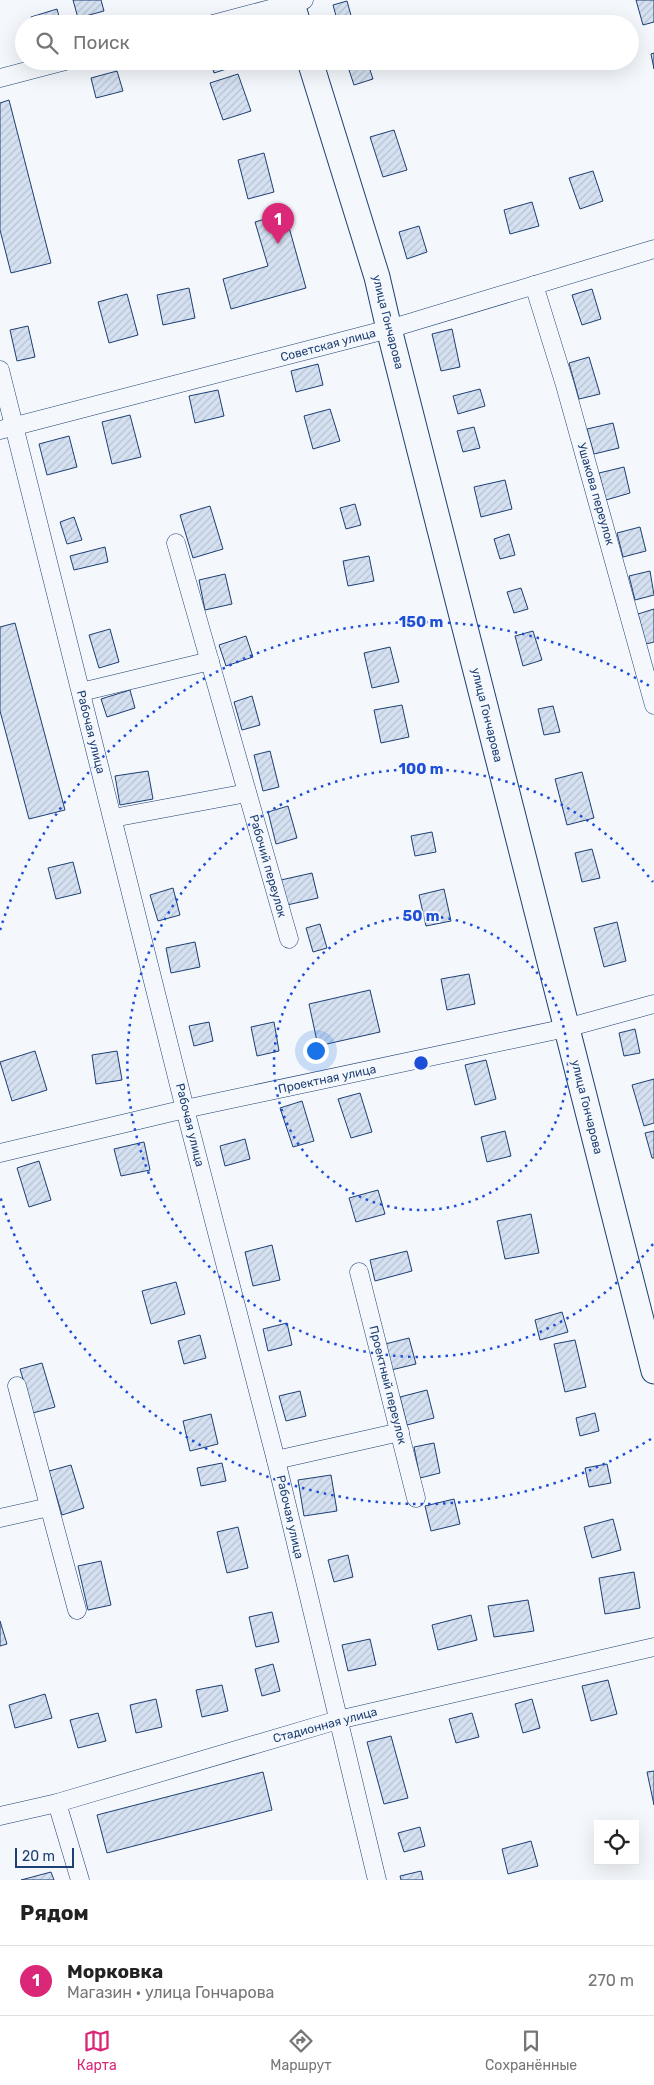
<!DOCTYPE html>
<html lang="ru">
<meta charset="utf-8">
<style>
:root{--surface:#fff;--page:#f6f6f6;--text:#222;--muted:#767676;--line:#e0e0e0;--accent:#db2777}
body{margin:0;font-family:Rubik,sans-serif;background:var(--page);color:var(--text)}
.controls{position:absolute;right:15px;bottom:15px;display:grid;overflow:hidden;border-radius:0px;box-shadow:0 5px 20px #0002}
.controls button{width:45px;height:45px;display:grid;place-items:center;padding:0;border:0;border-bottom:1px solid var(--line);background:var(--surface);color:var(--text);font:25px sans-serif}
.scale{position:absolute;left:15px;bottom:12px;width:59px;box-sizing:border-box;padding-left:5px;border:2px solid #1d3f73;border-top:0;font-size:14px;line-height:18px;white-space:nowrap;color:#1d3f73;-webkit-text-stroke:4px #f4f7fb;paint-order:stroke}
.you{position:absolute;left:315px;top:1050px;width:18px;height:18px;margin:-12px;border:4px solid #fff;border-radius:50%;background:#1a73e8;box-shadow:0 0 0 8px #1a73e833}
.badge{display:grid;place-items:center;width:32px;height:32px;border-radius:50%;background:var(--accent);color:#fff;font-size:16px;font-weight:700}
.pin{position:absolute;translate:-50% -41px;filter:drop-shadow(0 1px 2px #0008)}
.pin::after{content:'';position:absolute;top:26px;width:18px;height:15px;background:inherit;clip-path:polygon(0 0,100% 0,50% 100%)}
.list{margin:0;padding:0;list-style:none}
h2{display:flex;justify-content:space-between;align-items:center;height:65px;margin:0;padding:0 20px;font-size:21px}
h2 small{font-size:16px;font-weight:400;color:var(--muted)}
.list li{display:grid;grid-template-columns:32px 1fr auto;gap:15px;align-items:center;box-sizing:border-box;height:70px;padding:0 20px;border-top:1px solid var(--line)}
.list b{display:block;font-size:19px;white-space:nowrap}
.list p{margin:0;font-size:16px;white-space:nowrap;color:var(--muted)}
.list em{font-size:16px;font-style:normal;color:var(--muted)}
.icon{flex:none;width:28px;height:28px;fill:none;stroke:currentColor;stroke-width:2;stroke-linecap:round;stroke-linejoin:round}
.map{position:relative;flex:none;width:654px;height:1880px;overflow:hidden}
.search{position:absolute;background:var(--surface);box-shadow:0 5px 20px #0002;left:15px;right:15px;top:15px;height:55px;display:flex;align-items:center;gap:12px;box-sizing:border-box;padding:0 18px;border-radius:28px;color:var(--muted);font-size:19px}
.sheet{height:135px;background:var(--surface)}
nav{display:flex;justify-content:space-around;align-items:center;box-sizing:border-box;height:70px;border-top:1px solid var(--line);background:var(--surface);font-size:14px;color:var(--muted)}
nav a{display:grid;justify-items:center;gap:2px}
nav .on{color:var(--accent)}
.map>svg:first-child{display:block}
.building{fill:url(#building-hatch);stroke:#1d3f73}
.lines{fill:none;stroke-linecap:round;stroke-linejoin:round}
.street-casing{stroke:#1d3f73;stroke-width:19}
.secondary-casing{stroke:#1d3f73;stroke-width:27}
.street{stroke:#f4f7fb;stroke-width:18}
.secondary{stroke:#f4f7fb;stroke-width:25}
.ring{fill:none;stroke:#1d4ed8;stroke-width:2.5;stroke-dasharray:2.5 5}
.labels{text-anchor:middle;stroke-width:4;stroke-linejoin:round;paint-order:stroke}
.street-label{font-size:12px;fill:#1d3f73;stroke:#f4f7fb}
.centre{fill:#1d4ed8;stroke:#f4f7fb;stroke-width:2.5}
.ring-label{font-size:15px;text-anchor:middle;font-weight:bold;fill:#1d4ed8;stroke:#f4f7fb;stroke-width:4;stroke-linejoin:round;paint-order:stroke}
</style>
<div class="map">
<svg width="654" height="1880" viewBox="0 0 654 1880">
<defs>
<pattern id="building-hatch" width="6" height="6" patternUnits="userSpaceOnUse" patternTransform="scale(1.25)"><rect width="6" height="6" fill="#d5e0f0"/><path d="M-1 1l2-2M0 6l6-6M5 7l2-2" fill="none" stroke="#b6c1d1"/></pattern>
</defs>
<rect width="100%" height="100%" fill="#f4f7fb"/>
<!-- building -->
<g class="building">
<path d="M73,0H101L104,11L78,18Z"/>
<path d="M636,0H654V22L643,25Z"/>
<path d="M347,1L352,19L338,23L333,5Z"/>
<path d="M57,9L61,24H33L31,17Z"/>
<path d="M654,53V69L651,54Z"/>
<path d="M210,61H238L239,65L214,73Z"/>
<path d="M346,61H367L373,79L354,85Z"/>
<path d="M117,71L123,91L96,98L91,78Z"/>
<path d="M238,74L251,111L223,120L210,83Z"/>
<path d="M9,100L51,263L11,273L0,230V103Z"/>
<path d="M394,130L407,170L383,177L370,137Z"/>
<path d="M264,153L274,192L248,199L238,160Z"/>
<path d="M593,171L603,201L580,209L569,178Z"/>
<path d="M532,202L539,226L510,234L504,210Z"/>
<path d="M285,213L306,288L231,309L223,279L268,266L255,222Z"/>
<path d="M419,226L427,252L407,259L399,232Z"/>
<path d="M189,288L195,318L163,325L157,295Z"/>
<path d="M592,289L601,319L582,325L572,295Z"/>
<path d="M127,294L138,335L109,343L98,302Z"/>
<path d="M28,326L35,357L17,361L10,330Z"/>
<path d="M452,329L460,367L441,371L432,334Z"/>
<path d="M589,357L600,394L579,399L569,363Z"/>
<path d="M318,364L323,385L296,392L291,371Z"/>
<path d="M480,389L485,406L458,414L453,396Z"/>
<path d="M218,390L224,416L195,423L189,396Z"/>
<path d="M330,409L340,441L313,449L304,416Z"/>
<path d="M130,415L141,457L112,464L102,422Z"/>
<path d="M613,423L619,448L594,454L587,429Z"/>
<path d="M474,427L480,448L463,452L457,431Z"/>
<path d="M69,436L77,467L47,475L39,444Z"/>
<path d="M624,467L630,493L606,500L599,473Z"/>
<path d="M505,480L512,509L481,517L474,487Z"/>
<path d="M355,504L361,525L346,529L340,508Z"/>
<path d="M210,506L223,549L193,558L180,515Z"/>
<path d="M74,517L82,540L67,544L60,522Z"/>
<path d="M640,527L646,551L623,557L617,533Z"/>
<path d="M509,534L515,555L500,559L494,539Z"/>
<path d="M105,547L108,562L74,570L70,556Z"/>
<path d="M369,556L374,581L348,586L343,561Z"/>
<path d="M650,571L654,595L635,600L629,576Z"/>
<path d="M225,574L232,604L205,610L199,580Z"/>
<path d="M521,588L528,609L514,613L507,592Z"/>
<path d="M654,609V642L646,644L638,614Z"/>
<path d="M15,623L65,810L29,819L0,711V627Z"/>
<path d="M110,629L119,662L99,668L89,635Z"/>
<path d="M533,631L542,660L523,666L515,636Z"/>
<path d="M246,636L253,657L226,666L219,645Z"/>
<path d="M390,647L399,682L372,688L364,653Z"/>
<path d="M130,690L135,708L107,717L101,699Z"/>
<path d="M252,696L260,725L242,730L234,702Z"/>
<path d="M402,705L409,737L381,743L374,710Z"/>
<path d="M553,706L560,732L544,735L538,709Z"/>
<path d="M270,751L279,787L263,791L254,755Z"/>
<path d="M148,771L153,799L120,805L115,776Z"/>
<path d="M582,772L594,818L567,825L555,779Z"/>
<path d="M288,806L297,838L276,844L268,812Z"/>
<path d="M432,832L436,852L415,856L411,836Z"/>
<path d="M592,849L600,878L582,882L575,853Z"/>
<path d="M73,862L81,893L56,899L48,868Z"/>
<path d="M312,873L318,898L287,905L281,880Z"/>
<path d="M173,888L180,915L158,921L150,895Z"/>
<path d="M444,889L451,921L426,926L419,895Z"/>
<path d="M617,922L626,961L604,967L594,928Z"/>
<path d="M320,924L327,948L313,952L306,928Z"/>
<path d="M195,942L200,967L171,973L166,948Z"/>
<path d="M469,974L475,1004L447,1010L441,979Z"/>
<path d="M370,990L380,1032L318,1046L309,1004Z"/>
<path d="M209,1022L213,1041L194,1046L189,1026Z"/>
<path d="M274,1022L279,1051L257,1056L251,1027Z"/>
<path d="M635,1029L640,1053L624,1056L619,1033Z"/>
<path d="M35,1051L47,1090L12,1101L0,1062Z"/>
<path d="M117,1051L122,1080L96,1084L92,1055Z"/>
<path d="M486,1060L496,1099L475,1105L465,1065Z"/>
<path d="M654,1079V1123L644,1126L632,1085Z"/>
<path d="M360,1093L372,1132L351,1138L338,1099Z"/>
<path d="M302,1101L314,1141L293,1147L280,1108Z"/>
<path d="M505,1131L511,1156L487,1162L481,1137Z"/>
<path d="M654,1131V1158H652L645,1133Z"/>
<path d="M245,1139L250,1159L225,1166L220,1146Z"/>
<path d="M144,1142L150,1170L121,1176L114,1149Z"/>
<path d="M39,1161L51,1200L29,1207L17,1168Z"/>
<path d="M378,1190L385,1214L356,1222L349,1198Z"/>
<path d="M531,1214L539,1253L505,1259L497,1221Z"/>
<path d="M272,1245L280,1280L253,1286L245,1252Z"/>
<path d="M407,1251L412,1271L375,1281L370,1260Z"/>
<path d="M176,1282L185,1314L151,1324L142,1291Z"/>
<path d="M562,1312L568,1332L540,1340L535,1320Z"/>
<path d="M287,1323L292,1345L268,1351L263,1329Z"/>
<path d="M200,1335L206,1358L184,1364L178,1341Z"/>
<path d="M409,1338L416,1364L391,1370L385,1344Z"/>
<path d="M575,1340L586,1387L565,1392L554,1344Z"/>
<path d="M42,1363L55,1407L33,1413L20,1369Z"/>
<path d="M427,1390L434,1418L407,1425L400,1397Z"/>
<path d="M300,1391L306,1416L286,1421L279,1396Z"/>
<path d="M595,1413L599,1431L580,1436L576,1418Z"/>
<path d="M211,1414L218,1444L190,1451L183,1421Z"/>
<path d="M434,1443L440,1473L420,1478L414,1447Z"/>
<path d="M222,1463L226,1481L201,1486L197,1468Z"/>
<path d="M607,1464L611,1483L589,1487L585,1468Z"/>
<path d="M71,1465L84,1508L62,1515L49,1471Z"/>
<path d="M331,1475L337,1511L304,1516L298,1480Z"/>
<path d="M454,1499L460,1524L431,1531L425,1506Z"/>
<path d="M613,1519L621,1550L592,1558L584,1527Z"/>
<path d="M238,1527L248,1568L227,1573L217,1532Z"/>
<path d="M348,1555L353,1577L334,1582L328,1560Z"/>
<path d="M101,1561L111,1605L88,1610L78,1566Z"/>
<path d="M634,1572L640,1608L605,1614L599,1578Z"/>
<path d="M528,1600L534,1631L494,1637L488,1606Z"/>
<path d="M272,1612L279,1642L256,1647L249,1617Z"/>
<path d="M471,1615L477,1640L438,1650L432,1625Z"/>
<path d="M0,1621L7,1644L0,1646Z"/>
<path d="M370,1639L376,1665L348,1671L342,1645Z"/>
<path d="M273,1664L280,1691L262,1696L255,1669Z"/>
<path d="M608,1680L617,1714L591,1721L582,1686Z"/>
<path d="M222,1685L228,1711L202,1717L196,1690Z"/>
<path d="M45,1694L52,1718L15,1728L9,1705Z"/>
<path d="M156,1699L162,1727L136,1733L130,1705Z"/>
<path d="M532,1699L540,1728L523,1733L515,1704Z"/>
<path d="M98,1713L106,1741L78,1748L70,1720Z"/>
<path d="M472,1713L479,1737L456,1743L449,1719Z"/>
<path d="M391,1736L408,1798L384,1804L367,1742Z"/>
<path d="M654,1771V1805L647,1772Z"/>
<path d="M263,1772L272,1810L107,1853L97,1815Z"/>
<path d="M420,1827L425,1846L404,1852L398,1833Z"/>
<path d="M531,1841L538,1866L508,1874L502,1849Z"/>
<path d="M421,1871L423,1880H401L400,1876Z"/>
<path d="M51,1872L54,1880H21Z"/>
</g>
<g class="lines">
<defs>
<g id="street">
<path d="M213,24L304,0"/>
<path d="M0,78L65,61"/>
<path d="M534,285L565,385L654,705"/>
<path d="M0,370L185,1109L276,1460L377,1880"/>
<path d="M0,430L389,329L654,249"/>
<path d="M176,543L289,939"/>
<path d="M81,692L210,661"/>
<path d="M113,818L247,793"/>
<path d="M0,1153L185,1109L566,1028L654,1004"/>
<path d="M359,1272L416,1498"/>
<path d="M17,1386L77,1610"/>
<path d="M276,1460L400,1432"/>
<path d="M0,1518L49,1507"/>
<path d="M57,1803L80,1880"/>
<path d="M0,1816L57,1803L338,1720L654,1647"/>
</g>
<g id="secondary">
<path d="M291,0L298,24"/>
<path d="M310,61L377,277L389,329L654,1371"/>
</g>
</defs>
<!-- street casing -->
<use href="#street" class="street-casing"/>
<!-- secondary casing -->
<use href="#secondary" class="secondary-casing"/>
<!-- street -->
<use href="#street" class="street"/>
<!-- secondary -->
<use href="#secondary" class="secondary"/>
</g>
<!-- distance rings -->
<g class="ring">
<circle cx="421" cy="1063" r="147"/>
<path d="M653 1244A294 294 0 1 1 653 882"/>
<path d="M651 1439A441 441 0 0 1 0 1196M0 930A441 441 0 0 1 651 687"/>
</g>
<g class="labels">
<!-- street labels -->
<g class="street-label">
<text transform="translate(388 322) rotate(76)" y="4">улица Гончарова</text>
<text transform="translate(328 345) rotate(-15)" y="4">Советская улица</text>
<text transform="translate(596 494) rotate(74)" y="4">Ушакова переулок</text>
<text transform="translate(487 715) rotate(76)" y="4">улица Гончарова</text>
<text transform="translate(91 732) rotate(76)" y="4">Рабочая улица</text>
<text transform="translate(268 866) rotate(74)" y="4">Рабочий переулок</text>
<text transform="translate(327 1079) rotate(-12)" y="4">Проектная улица</text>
<text transform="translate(587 1107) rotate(76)" y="4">улица Гончарова</text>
<text transform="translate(190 1125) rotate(76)" y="4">Рабочая улица</text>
<text transform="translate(388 1385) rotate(76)" y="4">Проектный переулок</text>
<text transform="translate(290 1517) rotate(77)" y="4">Рабочая улица</text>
<text transform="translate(325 1725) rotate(-15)" y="4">Стадионная улица</text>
</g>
</g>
<circle cx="421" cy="1063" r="8" class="centre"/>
<g class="ring-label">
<text x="421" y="627">150 m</text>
<text x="421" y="774">100 m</text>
<text x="421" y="921">50 m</text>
</g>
</svg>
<div class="controls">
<button><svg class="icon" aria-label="locate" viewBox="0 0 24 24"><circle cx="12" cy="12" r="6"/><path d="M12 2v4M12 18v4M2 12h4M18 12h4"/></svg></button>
</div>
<div class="scale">20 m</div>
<div class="you"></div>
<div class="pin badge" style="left:278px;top:244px">1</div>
<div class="search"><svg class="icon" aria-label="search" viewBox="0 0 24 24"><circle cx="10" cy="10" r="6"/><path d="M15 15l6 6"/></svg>Поиск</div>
</div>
<section class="sheet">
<h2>Рядом<small></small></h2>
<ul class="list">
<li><span class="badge">1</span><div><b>Морковка</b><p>Магазин · улица Гончарова</p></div><em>270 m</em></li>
</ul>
</section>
<nav>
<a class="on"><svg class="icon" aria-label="map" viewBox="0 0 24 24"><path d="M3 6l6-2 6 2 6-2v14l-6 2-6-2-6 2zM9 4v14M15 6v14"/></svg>Карта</a>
<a><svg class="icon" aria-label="directions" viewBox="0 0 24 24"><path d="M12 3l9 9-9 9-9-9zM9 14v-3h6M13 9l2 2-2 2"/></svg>Маршрут</a>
<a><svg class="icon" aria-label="saved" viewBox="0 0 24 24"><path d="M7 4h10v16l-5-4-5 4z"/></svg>Сохранённые</a>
</nav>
